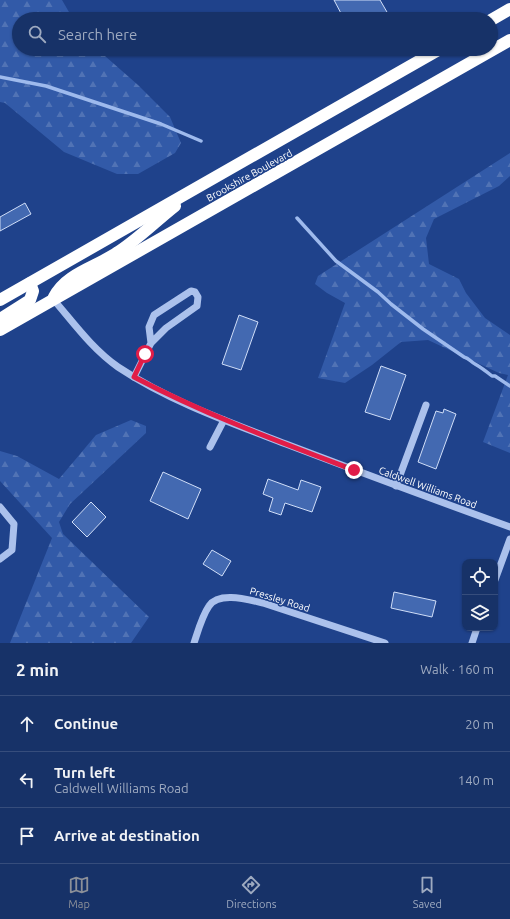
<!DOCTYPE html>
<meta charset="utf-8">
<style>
:root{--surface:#173268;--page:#243e71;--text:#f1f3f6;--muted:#9eaac0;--line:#364d7c;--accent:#8c9099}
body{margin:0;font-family:Ubuntu,sans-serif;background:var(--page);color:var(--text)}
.controls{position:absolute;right:12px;bottom:12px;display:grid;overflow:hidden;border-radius:8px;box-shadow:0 1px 3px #0004}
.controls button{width:36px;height:36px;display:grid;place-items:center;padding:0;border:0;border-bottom:1px solid var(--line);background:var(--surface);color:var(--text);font:20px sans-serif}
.stop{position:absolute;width:12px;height:12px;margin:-9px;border:3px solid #e11d48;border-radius:50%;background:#fff}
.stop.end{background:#e11d48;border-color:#fff;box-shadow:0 1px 4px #0008}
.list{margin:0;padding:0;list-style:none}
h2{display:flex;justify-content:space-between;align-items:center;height:52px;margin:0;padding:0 16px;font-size:17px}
h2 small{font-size:13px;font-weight:400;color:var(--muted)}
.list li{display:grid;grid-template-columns:26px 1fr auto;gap:12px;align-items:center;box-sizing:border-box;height:56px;padding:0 16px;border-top:1px solid var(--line)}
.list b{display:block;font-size:15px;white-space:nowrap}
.list p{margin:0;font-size:13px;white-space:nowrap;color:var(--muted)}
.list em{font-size:13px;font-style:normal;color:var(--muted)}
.icon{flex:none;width:22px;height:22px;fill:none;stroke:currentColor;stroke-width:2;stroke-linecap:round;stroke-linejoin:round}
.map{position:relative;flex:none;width:510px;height:643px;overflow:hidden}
.search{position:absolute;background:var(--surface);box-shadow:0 1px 3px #0004;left:12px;right:12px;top:12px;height:44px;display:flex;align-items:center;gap:10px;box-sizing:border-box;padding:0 14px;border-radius:22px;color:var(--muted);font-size:15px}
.sheet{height:220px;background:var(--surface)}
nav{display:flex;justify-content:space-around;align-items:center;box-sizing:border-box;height:56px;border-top:1px solid var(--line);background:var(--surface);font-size:11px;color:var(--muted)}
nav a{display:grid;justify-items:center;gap:2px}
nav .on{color:var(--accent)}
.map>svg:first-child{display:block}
.forest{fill:url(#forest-firs)}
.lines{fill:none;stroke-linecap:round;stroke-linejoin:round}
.stream{stroke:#9ebaed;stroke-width:3.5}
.building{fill:#4369b1;stroke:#d0def8}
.minor{stroke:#abc1ec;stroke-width:7}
.highway{stroke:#fff;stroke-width:12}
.route{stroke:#e11d48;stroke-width:5}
.labels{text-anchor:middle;stroke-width:3;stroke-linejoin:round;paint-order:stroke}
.street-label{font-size:10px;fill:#fff;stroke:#1f428b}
</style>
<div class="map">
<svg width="510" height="643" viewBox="0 0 510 643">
<defs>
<pattern id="forest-firs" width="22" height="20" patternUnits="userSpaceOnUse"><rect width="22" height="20" fill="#325aa8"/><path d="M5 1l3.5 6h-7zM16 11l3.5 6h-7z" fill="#5173b5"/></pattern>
</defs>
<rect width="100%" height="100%" fill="#1f428b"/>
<!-- forest -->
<g class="forest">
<path d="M0,0H62L73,19H19V49H97L138,85L170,117L181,143L175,153L138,174H117L64,152L5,103L0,102Z"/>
<path d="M510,153V176L499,186L434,219L426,238L429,264L459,279L466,293L485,318L510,335V453L483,442L508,375L499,373L428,340L401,342L372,365L345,383L318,378L345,303L327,293L315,284L318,276Z"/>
<path d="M131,420L146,426V433L70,504L59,522L63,534L149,617L131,643H10L52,538L0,481V451L17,456L59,479L96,435Z"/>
</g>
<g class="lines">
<!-- stream -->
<g class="stream">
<path d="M0,77L46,86L161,124L201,141"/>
<path d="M297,218L336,261L378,292L391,304L423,329L464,357C469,358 471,362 475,364C482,368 487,372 492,376H495L510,386"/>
</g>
</g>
<!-- building -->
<g class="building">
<path d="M334,0H380L391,19H344Z"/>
<path d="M25,203L31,214L0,231V217Z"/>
<path d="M239,315L258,322L241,370L222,364Z"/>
<path d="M381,366L406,375L390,420L365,412Z"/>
<path d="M444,409L456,414L436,469L418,462L436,411L443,413Z"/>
<path d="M163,472L201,489L188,519L150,501Z"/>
<path d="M268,479L298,490L301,480L321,487L312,512L285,503L281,515L269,511L273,498L263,494Z"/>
<path d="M91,502L106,517L87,537L72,522Z"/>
<path d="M212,550L231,561L222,576L203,564Z"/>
<path d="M394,592L436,601L432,617L391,608Z"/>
</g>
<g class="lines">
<!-- minor -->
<g class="minor">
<path d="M53,299C73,322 92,349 118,367C169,401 229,422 286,444C360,472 435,500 510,527"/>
<path d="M134,377L151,343L166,328L197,306L198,297L195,292L191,291L154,315L149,327L151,343"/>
<path d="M210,447L224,420"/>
<path d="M396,486L426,405"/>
<path d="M0,507L14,524L12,550L0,559"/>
<path d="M495,580L510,539"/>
<path d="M194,643C198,631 202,616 209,606C219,591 249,600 263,603L385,643"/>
<path d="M472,643L477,628"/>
</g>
<!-- highway -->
<g class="highway">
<path d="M491,20L510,9"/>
<path d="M54,297C66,273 97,267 118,252C138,239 156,221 175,206"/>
<path d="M0,300L440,49"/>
<path d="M0,319L30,300L33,291L30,283"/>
<path d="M0,330C170,232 341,137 510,40"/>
</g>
</g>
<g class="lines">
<!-- route -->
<path class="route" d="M145,354L134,377L136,378C206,415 280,442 354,470"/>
</g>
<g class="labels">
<!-- street labels -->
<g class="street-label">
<text transform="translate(249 175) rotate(-29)" y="4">Brookshire Boulevard</text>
<text transform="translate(428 487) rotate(20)" y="4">Caldwell Williams Road</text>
<text transform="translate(280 599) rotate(17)" y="4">Pressley Road</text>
</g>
</g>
</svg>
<div class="controls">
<button><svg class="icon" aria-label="locate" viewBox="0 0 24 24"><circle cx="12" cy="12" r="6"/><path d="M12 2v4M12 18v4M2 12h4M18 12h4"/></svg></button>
<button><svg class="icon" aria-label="layers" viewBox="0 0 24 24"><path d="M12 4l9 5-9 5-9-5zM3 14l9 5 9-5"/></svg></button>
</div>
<div class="stop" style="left:145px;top:354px"></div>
<div class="stop end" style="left:354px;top:470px"></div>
<div class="search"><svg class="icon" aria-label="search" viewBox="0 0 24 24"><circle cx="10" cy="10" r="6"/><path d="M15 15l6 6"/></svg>Search here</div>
</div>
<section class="sheet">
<h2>2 min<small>Walk · 160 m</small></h2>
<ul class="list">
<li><svg class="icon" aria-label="ahead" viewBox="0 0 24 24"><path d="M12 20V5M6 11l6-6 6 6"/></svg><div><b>Continue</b></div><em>20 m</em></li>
<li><svg class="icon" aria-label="left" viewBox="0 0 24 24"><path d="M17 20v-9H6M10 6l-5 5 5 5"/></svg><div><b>Turn left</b><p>Caldwell Williams Road</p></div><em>140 m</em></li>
<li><svg class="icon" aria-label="arrive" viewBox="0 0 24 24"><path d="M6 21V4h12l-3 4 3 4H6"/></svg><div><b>Arrive at destination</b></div></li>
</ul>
</section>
<nav>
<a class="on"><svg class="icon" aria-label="map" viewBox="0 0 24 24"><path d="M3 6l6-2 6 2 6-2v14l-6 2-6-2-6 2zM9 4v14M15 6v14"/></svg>Map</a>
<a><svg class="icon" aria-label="directions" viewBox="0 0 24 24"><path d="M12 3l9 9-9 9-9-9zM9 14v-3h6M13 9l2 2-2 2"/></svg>Directions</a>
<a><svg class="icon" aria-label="saved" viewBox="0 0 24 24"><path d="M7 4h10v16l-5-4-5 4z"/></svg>Saved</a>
</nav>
